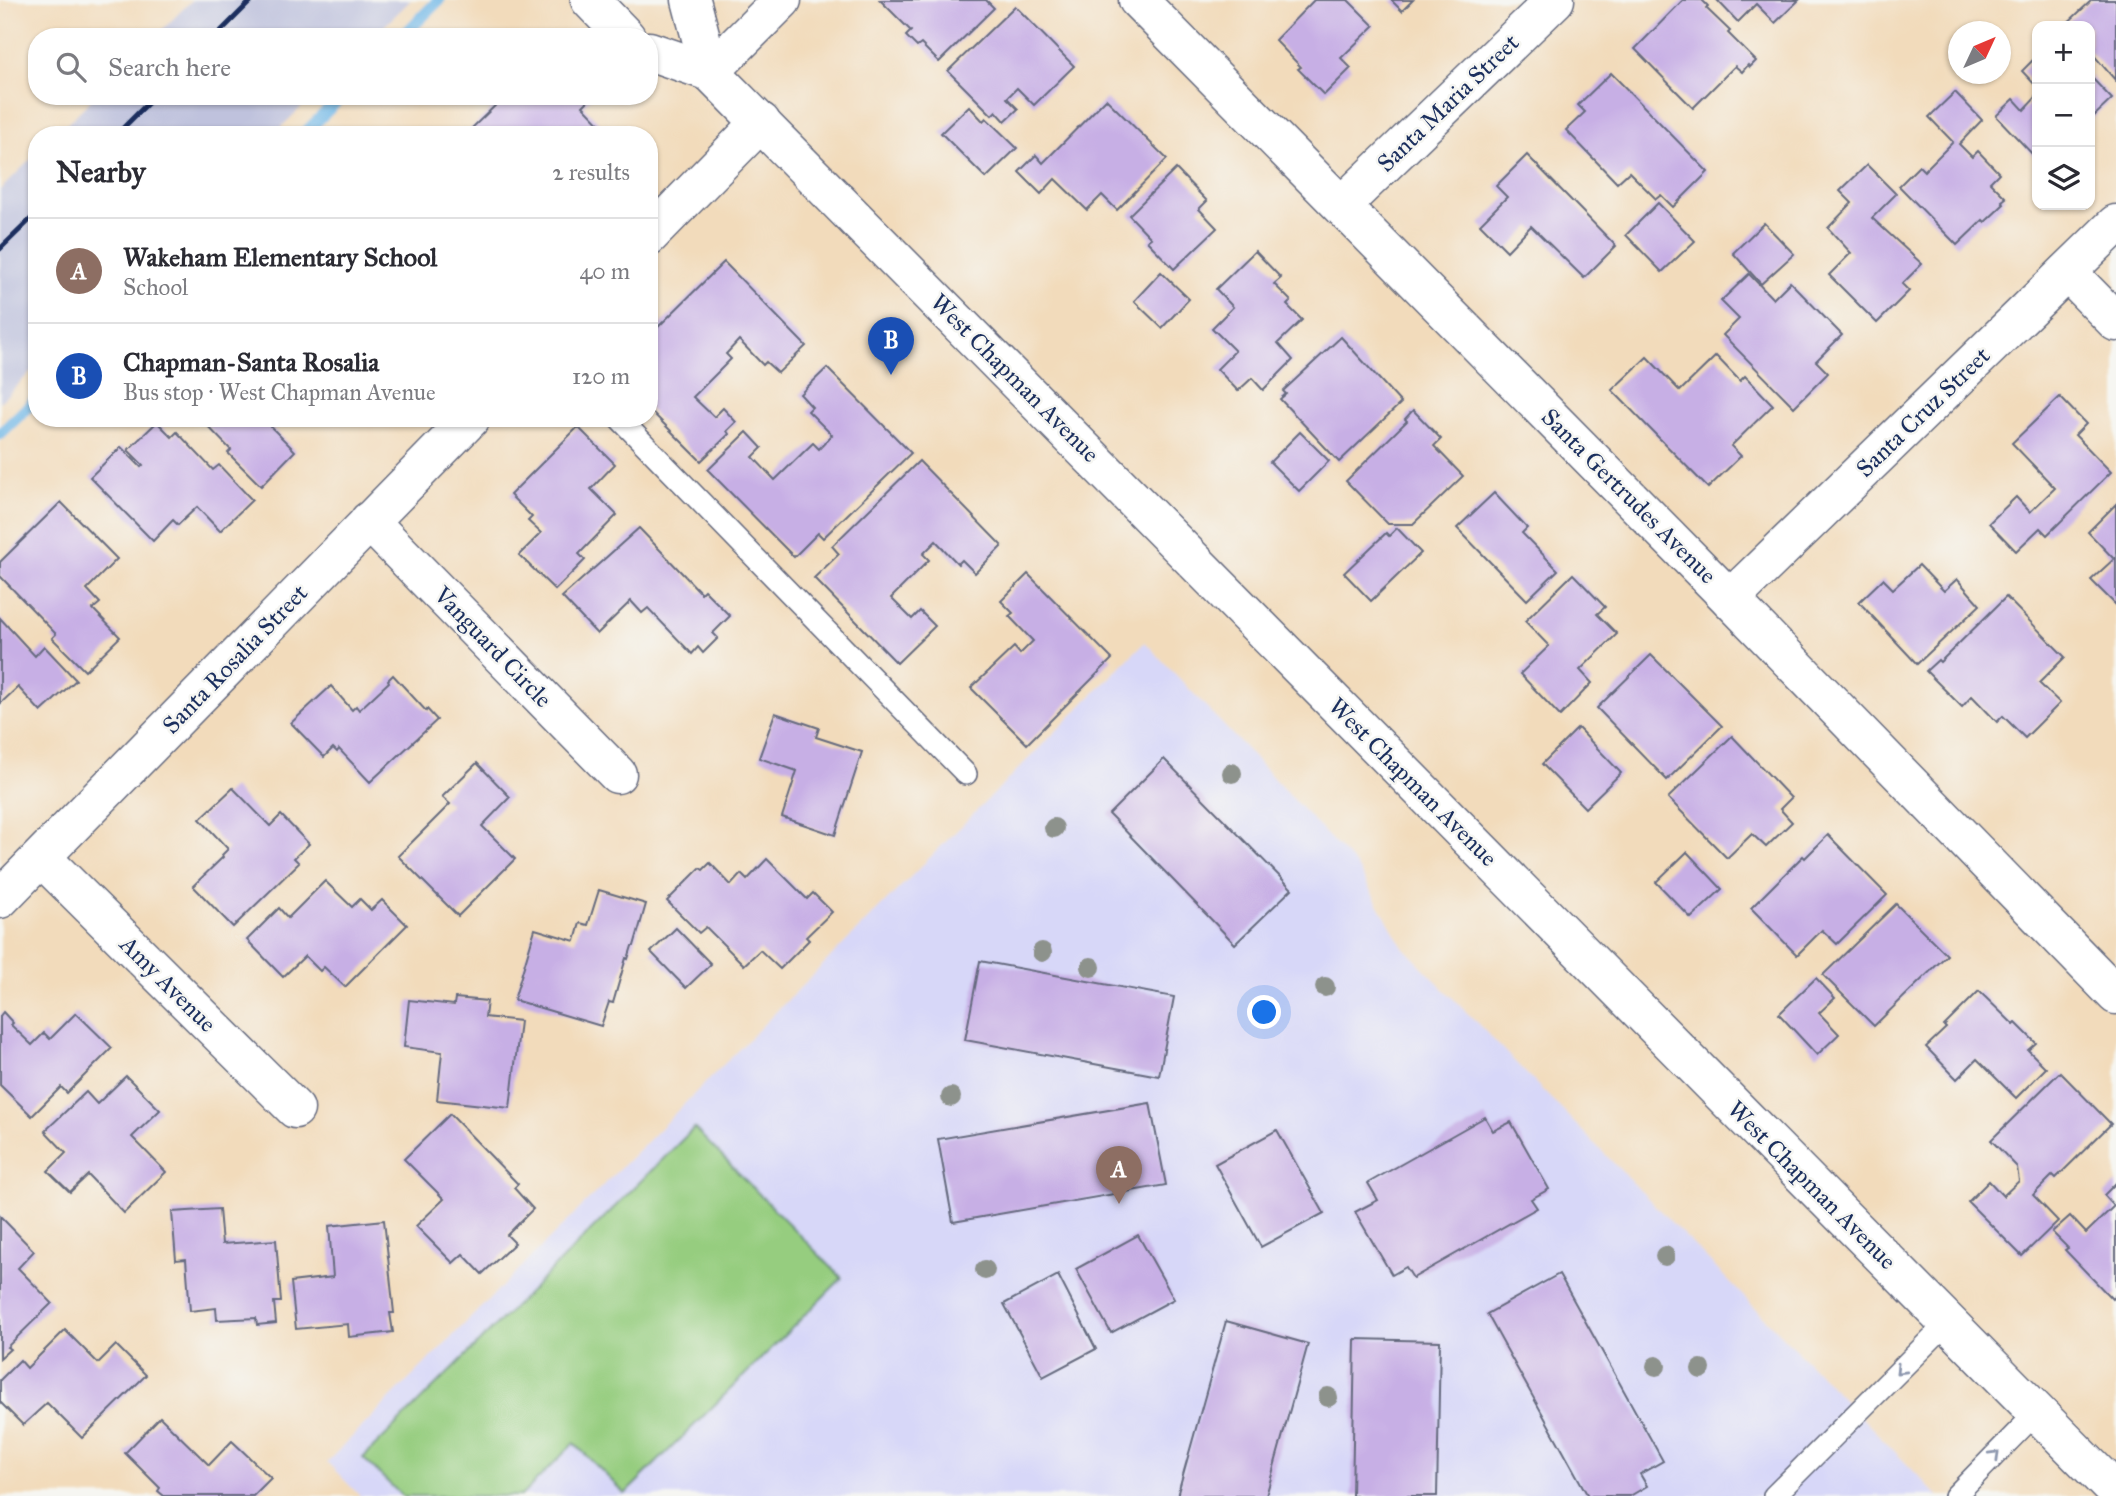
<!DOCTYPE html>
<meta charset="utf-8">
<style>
:root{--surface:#fff;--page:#f2f2f3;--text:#2b2b33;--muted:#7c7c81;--line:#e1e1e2;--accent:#d1495b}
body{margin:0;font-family:"IM FELL Great Primer",serif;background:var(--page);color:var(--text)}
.controls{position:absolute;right:21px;top:21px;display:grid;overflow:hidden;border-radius:14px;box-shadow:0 2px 5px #0004}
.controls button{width:63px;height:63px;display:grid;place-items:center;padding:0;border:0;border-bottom:2px solid var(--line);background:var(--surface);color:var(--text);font:35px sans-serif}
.compass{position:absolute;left:1948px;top:21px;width:63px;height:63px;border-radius:50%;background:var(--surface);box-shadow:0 2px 5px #0004;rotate:46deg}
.you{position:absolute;left:1265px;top:1013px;width:24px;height:24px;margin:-18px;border:5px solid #fff;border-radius:50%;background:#1a73e8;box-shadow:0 0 0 10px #1a73e833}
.badge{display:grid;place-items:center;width:46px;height:46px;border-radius:50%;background:var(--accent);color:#fff;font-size:23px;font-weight:700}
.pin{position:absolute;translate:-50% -58px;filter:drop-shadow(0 2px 4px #0008)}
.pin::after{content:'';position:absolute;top:37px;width:24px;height:21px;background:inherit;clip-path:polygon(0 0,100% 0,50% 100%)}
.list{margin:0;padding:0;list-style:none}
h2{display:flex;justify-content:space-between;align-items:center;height:91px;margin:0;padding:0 28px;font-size:30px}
h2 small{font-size:23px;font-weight:400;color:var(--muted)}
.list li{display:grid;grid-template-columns:46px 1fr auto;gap:21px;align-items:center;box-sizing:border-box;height:105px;padding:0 28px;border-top:2px solid var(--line)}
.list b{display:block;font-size:26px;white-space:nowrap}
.list p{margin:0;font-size:23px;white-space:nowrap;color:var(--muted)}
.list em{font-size:23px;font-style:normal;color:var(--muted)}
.icon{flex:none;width:38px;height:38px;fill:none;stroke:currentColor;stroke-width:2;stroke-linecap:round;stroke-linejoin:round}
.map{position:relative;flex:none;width:2116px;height:1496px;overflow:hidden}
.search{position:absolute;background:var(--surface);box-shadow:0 2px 5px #0004;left:28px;top:28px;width:630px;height:77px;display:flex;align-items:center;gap:18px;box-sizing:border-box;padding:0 24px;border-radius:28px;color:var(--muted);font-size:26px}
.panel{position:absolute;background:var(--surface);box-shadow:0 2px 5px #0004;left:28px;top:126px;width:630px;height:301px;border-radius:28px}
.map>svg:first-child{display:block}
.built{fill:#d7d7f8}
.industrial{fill:#bfc2dd}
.green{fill:#96cd7f;stroke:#587e6e;stroke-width:2}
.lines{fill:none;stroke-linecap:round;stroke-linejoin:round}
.stream{stroke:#70b7e7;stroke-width:12}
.building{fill:#c7afe5}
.lane-casing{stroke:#666b7f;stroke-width:24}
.street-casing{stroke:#666b7f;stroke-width:41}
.secondary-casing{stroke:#666b7f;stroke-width:41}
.primary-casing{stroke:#666b7f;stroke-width:41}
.lane{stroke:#fff;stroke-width:21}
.street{stroke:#fff;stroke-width:38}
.secondary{stroke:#fff;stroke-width:38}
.primary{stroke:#fff;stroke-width:38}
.rail{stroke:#1b2f5e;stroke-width:5}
.tree{fill:#8d928c}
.oneway{stroke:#8d97ae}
.labels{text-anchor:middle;stroke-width:5;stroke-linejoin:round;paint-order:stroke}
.street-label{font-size:24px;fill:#1b2f5e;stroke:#f6f6f2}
</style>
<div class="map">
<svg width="2116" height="1496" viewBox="0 0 2116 1496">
<rect width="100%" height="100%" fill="#f6f6f2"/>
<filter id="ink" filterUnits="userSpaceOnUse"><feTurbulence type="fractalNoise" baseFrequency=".0143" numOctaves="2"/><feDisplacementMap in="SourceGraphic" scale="14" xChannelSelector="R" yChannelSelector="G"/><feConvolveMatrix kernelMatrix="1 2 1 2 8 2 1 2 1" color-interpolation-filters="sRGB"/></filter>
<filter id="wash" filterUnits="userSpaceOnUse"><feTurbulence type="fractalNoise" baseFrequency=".00686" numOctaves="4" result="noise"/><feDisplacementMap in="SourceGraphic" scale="28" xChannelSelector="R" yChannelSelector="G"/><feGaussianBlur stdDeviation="1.57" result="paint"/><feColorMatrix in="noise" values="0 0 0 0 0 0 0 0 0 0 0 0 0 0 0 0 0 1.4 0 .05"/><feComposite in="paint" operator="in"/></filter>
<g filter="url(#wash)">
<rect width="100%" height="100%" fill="#f2dbbb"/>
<!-- built -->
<path class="built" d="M1145,642L1357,867L1402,946L1938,1496H360L327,1462Z"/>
<!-- industrial -->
<g class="industrial">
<path d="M192,0H411L373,37H155Z"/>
<path d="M95,96H313L273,135H56Z"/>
<path d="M37,153V366L0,402V190Z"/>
</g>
<!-- green -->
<path class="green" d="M694,1128L842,1278L625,1494L574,1443L521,1496H402L363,1458Z"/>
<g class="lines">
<!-- stream -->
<g class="stream">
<path d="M402,37L439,0"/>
<path d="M303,135L342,96"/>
<path d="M0,434L37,398"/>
</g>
</g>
<g id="blocks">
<!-- building -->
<g class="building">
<path d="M880,0H986L994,8L939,62L921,44L917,47L906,36L911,31Z"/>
<path d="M1314,0H1348L1374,26L1341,58L1351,68L1324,95L1298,69L1301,67L1275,40Z"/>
<path d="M1391,0H1413L1402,11Z"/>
<path d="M1683,0H1702L1708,6L1706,8L1730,31L1728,33L1756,61L1750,67L1748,65L1742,72L1735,66L1693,108L1635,49Z"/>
<path d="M1717,0H1799L1775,23L1756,4L1738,22Z"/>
<path d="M2092,0H2116V81L2090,51V26H2064Z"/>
<path d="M1015,6L1074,66L1034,105L1017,88L1007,98L1018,109L1005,121L996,111L992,115L948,71Z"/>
<path d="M2037,56V87L2022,71Z"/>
<path d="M1611,73L1708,172L1673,207L1661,195L1656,199L1629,172L1617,183L1566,130L1585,112L1578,105Z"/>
<path d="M2090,76L2112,99L2090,120Z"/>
<path d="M1955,92L1982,120L1959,144L1972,157L1978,151L1999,173L1990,182L2006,198L2002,201L2004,204L1985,222L1983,220L1957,245L1899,186L1919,166L1924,171L1953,142L1929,117Z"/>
<path d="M502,96H589L591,98L583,106L611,135H475L470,130L503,98Z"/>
<path d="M2037,96V159L1996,116L2014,99L2024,110Z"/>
<path d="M1106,99L1167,159L1117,210L1102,195L1087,210L1055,179L1041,194L1019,172L1036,155L1043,163Z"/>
<path d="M969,106L983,121L986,118L1017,148L986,178L941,133Z"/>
<path d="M1527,155L1616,246L1584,278L1531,226L1507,251L1480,224L1507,197L1496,186Z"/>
<path d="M1867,165L1896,194L1872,218L1922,264L1902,284L1909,291L1877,323L1829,275L1851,253L1828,228L1852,203L1840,191Z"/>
<path d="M1176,169L1207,201L1199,209L1217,228L1174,269L1147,241L1151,238L1129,215Z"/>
<path d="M1658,203L1695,241L1662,272L1626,235Z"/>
<path d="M1764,223L1794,254L1761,284L1733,253Z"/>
<path d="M1255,251L1281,278L1274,284L1291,301L1287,305L1302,320L1278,343L1293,360L1263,390L1252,378L1238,391L1217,369L1235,351L1212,328L1233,307L1216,289Z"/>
<path d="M724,262L806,346L778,373L766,362L763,365L739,340L726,354L731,359L693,397L714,417L723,408L736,422L727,431L729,434L701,461L649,409V336Z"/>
<path d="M1161,272L1189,299L1162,328L1134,301Z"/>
<path d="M1749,274L1773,299L1790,282L1842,335L1816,361L1828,373L1794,407L1723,335L1739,319L1721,301Z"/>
<path d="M1341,337L1401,403L1339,462L1280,399L1286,394L1283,391Z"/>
<path d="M1716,356L1740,381L1745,376L1773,405L1731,446L1741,456L1708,488L1612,390L1647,357L1680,391Z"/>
<path d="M827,368L911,453L823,538L818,533L794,557L708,470L747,432L762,448L753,457L775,480L813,443L819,449L832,435L808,411L812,407L800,394Z"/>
<path d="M2060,397L2086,424L2075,435L2111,472L2047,535L2040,528L2016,551L1989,523L2016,497L2030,512L2055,488L2012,443Z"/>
<path d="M1413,410L1441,439L1434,446L1463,476L1413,524H1388L1346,481L1407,421L1405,419Z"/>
<path d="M200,418H275L271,427L295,451L261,486L228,453L231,450Z"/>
<path d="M157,422L172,437L177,432L213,470L219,465L252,500L220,531L197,507L178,525L173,520L153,541L90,477L121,447L141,467L143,465L128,450Z"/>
<path d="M578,427L615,464L591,489L617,515L579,554L585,560L555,590L519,555L541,533L528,521L532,517L510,495Z"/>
<path d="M1300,432L1329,461L1299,491L1270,462Z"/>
<path d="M919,461L1002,546L975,573L962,560L958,564L936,541L923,554L929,560L891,598L912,619L920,611L935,626L897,663L814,578L839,554L832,546Z"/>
<path d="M1494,493L1527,528L1522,533L1558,570L1527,600L1457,528Z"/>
<path d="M61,502L117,559L87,589L100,603L93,609L120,637L85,671L52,638L56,634L0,576V562Z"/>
<path d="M2116,504V605L2091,580L2114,559L2088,532Z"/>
<path d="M639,528L701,593L704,590L730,616L713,633L718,638L703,653L698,647L692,654L648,608L642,613L631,601L597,634L562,597Z"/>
<path d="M1397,528L1421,553L1371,601L1344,573L1386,533L1389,536Z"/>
<path d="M1919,565L1944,591L1957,579L1980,605L1917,664L1859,602L1883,579L1893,589Z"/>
<path d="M1028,574L1112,659L1027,744L971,688L1014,647L1020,654L1033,641L1009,616L1013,613L1001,601Z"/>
<path d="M1573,574L1605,607L1597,614L1617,634L1580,670L1592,683L1560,716L1520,674L1549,646L1525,621Z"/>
<path d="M2006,597L2065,657L2039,683L2060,703L2025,738L2003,716L1997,722L1972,696L1962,707L1926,671L1938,660L1940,662Z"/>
<path d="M0,618L35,656L44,646L76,680L41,712L18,687L0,704Z"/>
<path d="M1651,655L1722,726L1667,780L1597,708Z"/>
<path d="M393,675L426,711L427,709L437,720L370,782L339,749L337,752L333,748L324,757L291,723L331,686L352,710L356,706L359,710L389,682L388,680Z"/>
<path d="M775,713L819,728L816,737L862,752L835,835L782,817L797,771L759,758Z"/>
<path d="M1578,728L1621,773L1585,808L1542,764Z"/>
<path d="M1732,736L1791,798L1780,809L1792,822L1766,847L1752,834L1727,858L1668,798Z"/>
<path d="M1164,759L1292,889L1235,944L1109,814Z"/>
<path d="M477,763L510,797L482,826L515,859L458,916L398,856L450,804L442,797Z"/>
<path d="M233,788L270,826L281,815L309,844L294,858L299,863L233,927L193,886L223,857L222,855L228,849L200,819Z"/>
<path d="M1828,835L1887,895L1837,944L1822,930L1797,955L1751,908L1803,856L1805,858Z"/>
<path d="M1687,852L1722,889L1691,918L1656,882Z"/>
<path d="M767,859L807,899L813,893L832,912L806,937L809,940L780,969L760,950L744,965L706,927L699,933L667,901L700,868L703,870L710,863L731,885L741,874L747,880Z"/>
<path d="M325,881L352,907L360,899L371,910L382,900L407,925L345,987L324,967L320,971L305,956L283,977L247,940L279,908L288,918Z"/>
<path d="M599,890L646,904L634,946H632L628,959L626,958L613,1003L609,1002L601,1026L514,1000L535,929L575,941L580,923L588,925Z"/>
<path d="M1896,904L1947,955L1874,1026L1823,975Z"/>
<path d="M676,928L711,964L686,988L651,952Z"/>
<path d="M980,961L1174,997L1159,1076L965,1040Z"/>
<path d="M1816,978L1835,998L1819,1013L1839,1034L1817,1055L1779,1014Z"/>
<path d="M1979,991L2014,1025L2016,1023L2036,1043L2028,1050L2046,1068L2016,1098L1977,1059L1957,1079L1926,1047L1946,1028L1944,1026Z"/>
<path d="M455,998L487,1001L485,1017L520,1021L510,1108L437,1100L442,1052L404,1047L409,1000L454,1005Z"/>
<path d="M3,1012L13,1023L11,1025L32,1045L44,1033L50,1039L76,1013L112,1048L67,1093L61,1087L32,1116L0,1085V1016Z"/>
<path d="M2060,1072L2111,1124L2056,1178L2053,1175L2033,1195L2058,1221L2022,1256L1968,1202L1989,1181L2003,1196L2019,1181L2017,1167L1991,1140Z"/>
<path d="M126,1076L160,1110L132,1137L166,1172L124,1213L88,1175L70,1192L48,1171L66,1153L45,1131L86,1092L97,1104Z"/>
<path d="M1150,1103L1166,1185L953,1222L938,1139Z"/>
<path d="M450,1114L518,1184L514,1188L533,1209L507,1235L515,1243L482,1274L463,1254L453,1263L416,1226L444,1199L404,1159Z"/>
<path d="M1485,1117L1493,1131L1511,1122L1549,1189L1531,1199L1537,1208L1413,1278L1406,1267L1392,1275L1355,1212L1378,1200L1368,1183Z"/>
<path d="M1277,1130L1324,1213L1261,1247L1215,1164Z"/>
<path d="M2116,1183V1295L2112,1299L2065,1250L2068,1248L2052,1232L2070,1216L2086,1233L2114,1206L2104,1195Z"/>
<path d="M219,1209L222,1244L276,1240L281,1302H274L276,1323L257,1325L256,1318L217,1320L216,1308L190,1311L186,1259L176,1260L172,1212Z"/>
<path d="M0,1216L34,1251L18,1268L52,1303L7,1347L10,1349L0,1358Z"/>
<path d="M384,1220L394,1313H390L393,1332L349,1337L348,1324L296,1329L291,1282L333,1277L329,1226Z"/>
<path d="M1138,1235L1174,1299L1111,1333L1076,1269Z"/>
<path d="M1559,1274L1663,1461L1640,1474L1647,1486L1630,1496H1588L1487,1314Z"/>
<path d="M1058,1275L1096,1349L1043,1377L1004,1304Z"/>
<path d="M1226,1321L1308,1344L1266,1496H1177Z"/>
<path d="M65,1330L98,1363L116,1345L146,1375L82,1438L47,1403L23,1425L0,1402V1380L20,1360L27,1368Z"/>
<path d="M1355,1339L1440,1341L1437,1496H1352Z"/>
<path d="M160,1417L209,1465L232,1441L271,1478L253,1496H164L158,1491L160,1488L125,1453Z"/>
</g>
</g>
</g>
<g filter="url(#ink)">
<use href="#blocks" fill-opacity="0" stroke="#666b7f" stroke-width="2"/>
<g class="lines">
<defs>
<g id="lane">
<path d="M619,418L966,774"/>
<path d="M1774,1496L1948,1322"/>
<path d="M1955,1496L2036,1413"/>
</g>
<g id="street">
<path d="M1138,0L1730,599L2116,995"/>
<path d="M1342,205L1555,0"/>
<path d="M649,236L761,122"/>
<path d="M2067,272L2116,322"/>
<path d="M369,521L617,774"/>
<path d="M1730,599L2116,224"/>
<path d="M42,858L295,1109"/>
<path d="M0,899L471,418"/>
</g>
<path id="secondary" d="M710,72L782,0"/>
<g id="primary">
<path d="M590,0L626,37"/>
<path d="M691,0L710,72"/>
<path d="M649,51L710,72L2116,1492"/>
</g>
</defs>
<!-- lane casing -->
<use href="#lane" class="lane-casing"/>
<!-- street casing -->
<use href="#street" class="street-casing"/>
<!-- secondary casing -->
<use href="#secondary" class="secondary-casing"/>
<!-- primary casing -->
<use href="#primary" class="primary-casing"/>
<!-- lane -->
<use href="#lane" class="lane"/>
<!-- street -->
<use href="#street" class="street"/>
<!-- secondary -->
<use href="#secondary" class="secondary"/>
<!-- primary -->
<use href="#primary" class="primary"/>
<!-- rail -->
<g class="rail">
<path d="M215,37L252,0"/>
<path d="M116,135L155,96"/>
<path d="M0,249L37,213"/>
</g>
</g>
<!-- trees -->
<g class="tree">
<circle cx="1232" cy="773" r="10"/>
<circle cx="1054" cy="828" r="10"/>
<circle cx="1042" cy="952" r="10"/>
<circle cx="1091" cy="967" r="10"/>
<circle cx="1325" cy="987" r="10"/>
<circle cx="951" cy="1097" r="10"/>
<circle cx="1665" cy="1256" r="10"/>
<circle cx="985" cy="1270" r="10"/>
<circle cx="1656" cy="1366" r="10"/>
<circle cx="1701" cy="1369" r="10"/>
<circle cx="1328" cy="1397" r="10"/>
</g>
<!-- one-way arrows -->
<defs><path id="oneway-chevron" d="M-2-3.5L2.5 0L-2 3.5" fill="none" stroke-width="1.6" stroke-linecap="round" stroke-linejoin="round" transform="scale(1.75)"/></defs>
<g class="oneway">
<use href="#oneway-chevron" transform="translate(1900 1370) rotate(135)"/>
<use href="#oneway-chevron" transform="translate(1995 1455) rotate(-45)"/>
</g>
</g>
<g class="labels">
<!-- street labels -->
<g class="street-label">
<text transform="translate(1448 103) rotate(-44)" y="8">Santa Maria Street</text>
<text transform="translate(1015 378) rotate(45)" y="8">West Chapman Avenue</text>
<text transform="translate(1923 412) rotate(-44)" y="8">Santa Cruz Street</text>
<text transform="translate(1629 496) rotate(45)" y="8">Santa Gertrudes Avenue</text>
<text transform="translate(493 647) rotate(46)" y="8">Vanguard Circle</text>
<text transform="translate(235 659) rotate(-46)" y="8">Santa Rosalia Street</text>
<text transform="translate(1413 782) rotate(45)" y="8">West Chapman Avenue</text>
<text transform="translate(168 984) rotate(45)" y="8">Amy Avenue</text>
<text transform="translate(1812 1185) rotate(45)" y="8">West Chapman Avenue</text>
</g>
</g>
</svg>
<div class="controls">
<button>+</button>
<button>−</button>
<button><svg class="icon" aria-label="layers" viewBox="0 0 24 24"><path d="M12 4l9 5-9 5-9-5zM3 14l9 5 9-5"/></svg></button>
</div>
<svg class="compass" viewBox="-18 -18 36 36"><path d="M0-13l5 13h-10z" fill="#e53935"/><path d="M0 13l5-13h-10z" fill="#7c7c81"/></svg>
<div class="you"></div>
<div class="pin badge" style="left:1119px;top:1204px;background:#8d6e63">A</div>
<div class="pin badge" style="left:891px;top:375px;background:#1a4fb4">B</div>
<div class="search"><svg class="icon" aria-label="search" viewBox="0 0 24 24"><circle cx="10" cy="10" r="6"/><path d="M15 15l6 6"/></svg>Search here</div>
<section class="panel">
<h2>Nearby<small>2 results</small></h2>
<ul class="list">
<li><span class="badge" style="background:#8d6e63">A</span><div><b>Wakeham Elementary School</b><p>School</p></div><em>40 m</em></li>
<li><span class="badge" style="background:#1a4fb4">B</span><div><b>Chapman-Santa Rosalia</b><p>Bus stop · West Chapman Avenue</p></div><em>120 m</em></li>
</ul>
</section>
</div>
